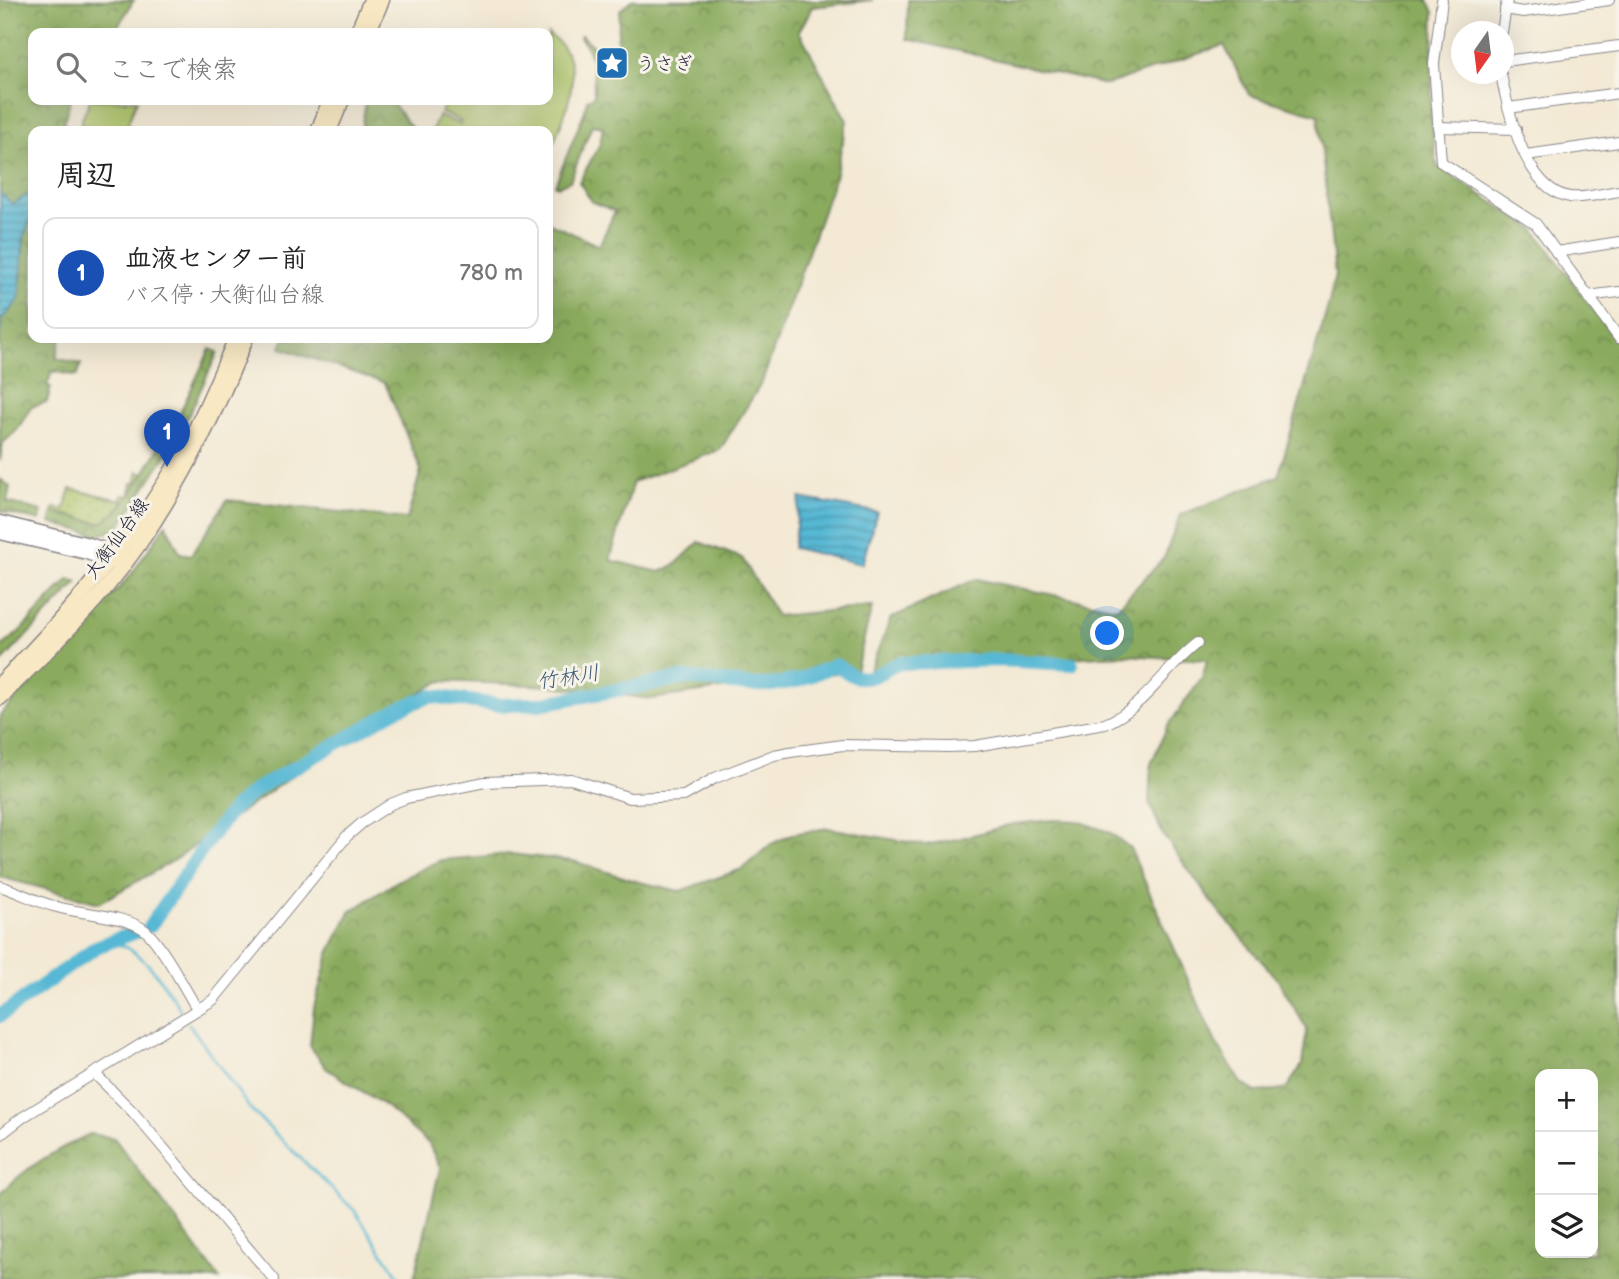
<!DOCTYPE html>
<html lang="ja">
<meta charset="utf-8">
<style>
:root{--surface:#fff;--page:#f2f2f2;--text:#222;--muted:#767676;--line:#e0e0e0;--accent:#1a73e8}
body{margin:0;font-family:"Balsamiq Sans","Klee One",sans-serif;background:var(--page);color:var(--text)}
.controls{position:absolute;right:21px;bottom:21px;display:grid;overflow:hidden;border-radius:14px;box-shadow:0 7px 28px #0002}
.controls button{width:63px;height:63px;display:grid;place-items:center;padding:0;border:0;border-bottom:2px solid var(--line);background:var(--surface);color:var(--text);font:35px sans-serif}
.compass{position:absolute;left:1451px;top:21px;width:63px;height:63px;border-radius:50%;background:var(--surface);box-shadow:0 7px 28px #0002;rotate:194deg}
.you{position:absolute;left:1108px;top:634px;width:24px;height:24px;margin:-18px;border:5px solid #fff;border-radius:50%;background:#1a73e8;box-shadow:0 0 0 10px #1a73e833}
.badge{display:grid;place-items:center;width:46px;height:46px;border-radius:50%;background:var(--accent);color:#fff;font-size:23px;font-weight:700}
.pin{position:absolute;translate:-50% -58px;filter:drop-shadow(0 2px 4px #0008)}
.pin::after{content:'';position:absolute;top:37px;width:24px;height:21px;background:inherit;clip-path:polygon(0 0,100% 0,50% 100%)}
.list{margin:0;padding:0;list-style:none}
h2{display:flex;justify-content:space-between;align-items:center;height:91px;margin:0;padding:0 28px;font-size:30px}
h2 small{font-size:23px;font-weight:400;color:var(--muted)}
.list li{display:grid;grid-template-columns:46px 1fr auto;gap:21px;align-items:center;box-sizing:border-box;height:112px;margin:0 14px 14px;padding:0 14px;border:2px solid var(--line);border-radius:14px}
.list b{display:block;font-size:26px;white-space:nowrap}
.list p{margin:0;font-size:23px;white-space:nowrap;color:var(--muted)}
.list em{font-size:23px;font-style:normal;color:var(--muted)}
.icon{flex:none;width:38px;height:38px;fill:none;stroke:currentColor;stroke-width:2;stroke-linecap:round;stroke-linejoin:round}
.map{position:relative;flex:none;width:1619px;height:1279px;overflow:hidden}
.search{position:absolute;background:var(--surface);box-shadow:0 7px 28px #0002;left:28px;top:28px;width:525px;height:77px;display:flex;align-items:center;gap:18px;box-sizing:border-box;padding:0 24px;border-radius:14px;color:var(--muted);font-size:26px}
.panel{position:absolute;background:var(--surface);box-shadow:0 7px 28px #0002;left:28px;top:126px;width:525px;height:217px;border-radius:14px}
.map>svg:first-child{display:block}
.grass{fill:url(#grass-dots);stroke:#687352;stroke-width:2}
.forest{fill:url(#forest-crowns);stroke:#56664c;stroke-width:2;fill-rule:evenodd}
.pitch{fill:#adc469;stroke:#687352;stroke-width:2}
.water{fill:url(#water-rules);stroke:#3c6d88;stroke-width:2}
.lines{fill:none;stroke-linecap:round;stroke-linejoin:round}
.stream{stroke:#56b8d4;stroke-width:2.5}
.river{stroke:#56b8d4;stroke-width:14}
.minor-casing{stroke:#8a8688;stroke-width:12}
.tertiary-casing{stroke:#8a8688;stroke-width:15}
.secondary-casing{stroke:#8a8688;stroke-width:17}
.minor{stroke:#fff;stroke-width:10}
.tertiary{stroke:#fff;stroke-width:12}
.secondary{stroke:#f8e8c3;stroke-width:14}
.labels{text-anchor:middle;stroke-width:6;stroke-linejoin:round;paint-order:stroke}
.poi-label{font-size:19px;fill:#22223b;stroke:#f7f3e8;text-anchor:start}
.street-label{font-size:19px;fill:#22223b;stroke:#f7f3e8}
.water-label{font-size:21px;font-style:italic;fill:#345671;stroke:#f7f3e8}
</style>
<div class="map">
<svg width="1619" height="1279" viewBox="0 0 1619 1279">
<defs>
<pattern id="grass-dots" width="8" height="8" patternUnits="userSpaceOnUse" patternTransform="scale(1.75)"><rect width="8" height="8" fill="#adc469"/><path d="M2 2h.1M6 6h.1" fill="none" stroke="#95a85c" stroke-width="1.8" stroke-linecap="round"/></pattern>
<pattern id="forest-crowns" width="20" height="18" patternUnits="userSpaceOnUse" patternTransform="scale(1.75)"><rect width="20" height="18" fill="#8aaa5d"/><path d="M2 6a3 3 0 1 1 6 0M12 15a3 3 0 1 1 6 0" fill="none" stroke="#708a4e"/></pattern>
<pattern id="water-rules" width="6" height="5" patternUnits="userSpaceOnUse" patternTransform="scale(1.75)"><rect width="6" height="5" fill="#56b8d4"/><path d="M0 2.5h6" fill="none" stroke="#4795ad"/></pattern>
</defs>
<rect width="100%" height="100%" fill="#f7f3e8"/>
<filter id="ink" filterUnits="userSpaceOnUse"><feTurbulence type="fractalNoise" baseFrequency=".0143" numOctaves="2"/><feDisplacementMap in="SourceGraphic" scale="14" xChannelSelector="R" yChannelSelector="G"/><feConvolveMatrix kernelMatrix="1 2 1 2 8 2 1 2 1" color-interpolation-filters="sRGB"/></filter>
<filter id="wash" filterUnits="userSpaceOnUse"><feTurbulence type="fractalNoise" baseFrequency=".00686" numOctaves="4" result="noise"/><feDisplacementMap in="SourceGraphic" scale="28" xChannelSelector="R" yChannelSelector="G"/><feGaussianBlur stdDeviation="1.57" result="paint"/><feColorMatrix in="noise" values="0 0 0 0 0 0 0 0 0 0 0 0 0 0 0 0 0 1.4 0 .05"/><feComposite in="paint" operator="in"/></filter>
<g filter="url(#wash)">
<rect width="100%" height="100%" fill="#f3e9d4"/>
<!-- grass -->
<path class="grass" d="M138,471L143,474C131,492 121,514 100,523L53,512L54,508L64,510L71,489L121,500L122,495L129,496L132,483H135Z"/>
<!-- forest -->
<g class="forest">
<path d="M0,0H134L114,33H33V100H70L62,131H33V338H61L56,358L81,364L77,376L52,371L47,386L51,387L47,402L31,407L17,430L3,443L0,461Z"/>
<path d="M632,0H873L813,7L799,31L847,121L835,177L762,382L720,450L633,482L610,560L660,572L676,564L699,542L742,558L777,616L872,607L856,670L651,699L553,686L441,681L356,730L173,861L99,903L0,877V715L130,576L166,524L180,553L191,555L227,500L407,519L421,470L385,383L281,348L285,338H548V222L599,246L615,211L592,202L579,182L600,144L603,127L592,125L570,181L558,186L555,185L584,113L587,100L594,96C594,74 594,54 580,37L581,35L601,54L606,66L615,68L620,10Z"/>
<path d="M908,0H1428L1434,12L1431,116L1437,166L1534,229L1619,345V1279H414L440,1168L429,1144L387,1107L327,1069L310,1046L314,1007L329,953L350,912L399,880L441,860L511,854L573,861L639,882L680,891L742,869L771,844L793,834L828,828L925,845L958,839L1013,824L1053,820L1078,821L1109,832L1130,848L1215,1041L1242,1083L1256,1092L1286,1089L1302,1065L1307,1029L1278,980L1217,909L1163,835L1149,802L1151,764L1167,727L1203,676L1207,660L1124,655L979,662L869,672L891,618L976,579L1117,608L1164,558L1180,515L1278,476L1329,303L1335,275L1318,115L1249,95L1224,45L1106,85L907,39ZM1540,1074H1593V1253H1540Z"/>
<path d="M366,100H390L414,131H361Z"/>
<path d="M210,349L218,352L186,421L178,417Z"/>
<path d="M171,427L181,432L117,530L98,535L50,523L53,512L100,523C126,512 156,452 171,427Z"/>
<path d="M0,479L10,487L7,502L42,511L40,521L0,511Z"/>
<path d="M69,579L78,582L0,664V648L19,632Z"/>
<path d="M90,1134L114,1138L220,1279H0V1195C23,1168 58,1149 90,1134Z"/>
</g>
<!-- pitch -->
<g class="pitch">
<path d="M548,34C594,62 562,119 548,157V131H432L438,116L460,124L461,121L441,113L446,100H548Z"/>
<path d="M90,100H137L125,131H97L80,124Z"/>
</g>
<!-- water -->
<g class="water">
<path d="M33,191V211L24,237L19,300L1,320L0,335V193L13,204Z"/>
<path d="M800,498L877,512L862,564L793,548Z"/>
</g>
<g class="lines">
<!-- stream -->
<g class="stream">
<path d="M109,942C143,947 163,983 180,1009"/>
<path d="M189,1024L251,1110L355,1211L400,1279"/>
</g>
<!-- river -->
<g class="river">
<path d="M150,926L210,838L234,808L258,788L398,709L431,696L498,705L539,704L684,678L751,685H771L800,680L835,665C842,668 847,673 854,676C874,683 884,667 901,663L999,660L1072,664"/>
<path d="M0,1016L96,947L136,932"/>
</g>
</g>
</g>
<g filter="url(#ink)">
<g class="lines">
<defs>
<g id="minor">
<path d="M1442,0L1434,64L1441,162L1536,224L1619,338"/>
<path d="M1505,9L1523,12L1609,0"/>
<path d="M1502,32L1507,0"/>
<path d="M1504,61L1619,46"/>
<path d="M1501,74C1508,111 1525,190 1570,197C1584,199 1604,193 1619,191"/>
<path d="M1508,108L1619,93"/>
<path d="M1438,127L1516,129"/>
<path d="M1526,155L1619,142"/>
<path d="M1556,252L1619,242"/>
<path d="M1588,296L1619,292"/>
<path d="M0,886C19,892 37,902 57,907C81,914 127,915 146,931C162,945 185,989 197,1009"/>
<path d="M94,1073L133,1112L274,1279"/>
<path d="M0,1135L23,1117L213,1000L347,836L362,823L391,804L406,798L485,782L571,779L630,798L684,796L715,778L774,755L790,752L843,745L949,747L975,746L1105,724C1144,708 1165,668 1198,643"/>
</g>
<g id="tertiary">
<path d="M0,522L89,544L124,556"/>
<path d="M0,533L87,553L116,563"/>
</g>
<g id="secondary">
<path d="M357,33L371,0"/>
<path d="M368,33L382,0"/>
<path d="M318,131L330,100"/>
<path d="M329,131L342,100"/>
<path d="M0,684C74,608 138,534 190,440C207,407 221,372 236,338"/>
<path d="M0,698C35,663 72,628 104,590C167,515 210,427 246,338"/>
</g>
</defs>
<!-- minor casing -->
<use href="#minor" class="minor-casing"/>
<!-- tertiary casing -->
<use href="#tertiary" class="tertiary-casing"/>
<!-- secondary casing -->
<use href="#secondary" class="secondary-casing"/>
<!-- minor -->
<use href="#minor" class="minor"/>
<!-- tertiary -->
<use href="#tertiary" class="tertiary"/>
<!-- secondary -->
<use href="#secondary" class="secondary"/>
</g>
</g>
<!-- icons -->
<defs>
<symbol id="sight-square" viewBox="-11 -11 22 22"><rect x="-9" y="-9" width="18" height="18" rx="4" fill="#1f6fb2" stroke="#f7f3e8"/><path d="M0-6L1.8-2.2L6-1.7L2.9 1.2L3.7 5.4L0 3.3L-3.7 5.4L-2.9 1.2L-6-1.7L-1.8-2.2Z" fill="#fff"/></symbol>
</defs>
<g fill-rule="evenodd">
<use href="#sight-square" x="593" y="44" width="38" height="38"/>
</g>
<g class="labels">
<!-- poi labels -->
<g class="poi-label">
<text x="636" y="70">うさぎ</text>
</g>
<!-- street labels -->
<g class="street-label">
<text transform="translate(116 538) rotate(-54)" y="7">大衡仙台線</text>
</g>
<!-- water labels -->
<g class="water-label">
<text transform="translate(568 677) rotate(-9)" y="7">竹林川</text>
</g>
</g>
</svg>
<div class="controls">
<button>+</button>
<button>−</button>
<button><svg class="icon" aria-label="layers" viewBox="0 0 24 24"><path d="M12 4l9 5-9 5-9-5zM3 14l9 5 9-5"/></svg></button>
</div>
<svg class="compass" viewBox="-18 -18 36 36"><path d="M0-13l5 13h-10z" fill="#e53935"/><path d="M0 13l5-13h-10z" fill="#767676"/></svg>
<div class="you"></div>
<div class="pin badge" style="left:167px;top:467px;background:#1a4fb4">1</div>
<div class="search"><svg class="icon" aria-label="search" viewBox="0 0 24 24"><circle cx="10" cy="10" r="6"/><path d="M15 15l6 6"/></svg>ここで検索</div>
<section class="panel">
<h2>周辺<small></small></h2>
<ul class="list">
<li><span class="badge" style="background:#1a4fb4">1</span><div><b>血液センター前</b><p>バス停 · 大衡仙台線</p></div><em>780 m</em></li>
</ul>
</section>
</div>
